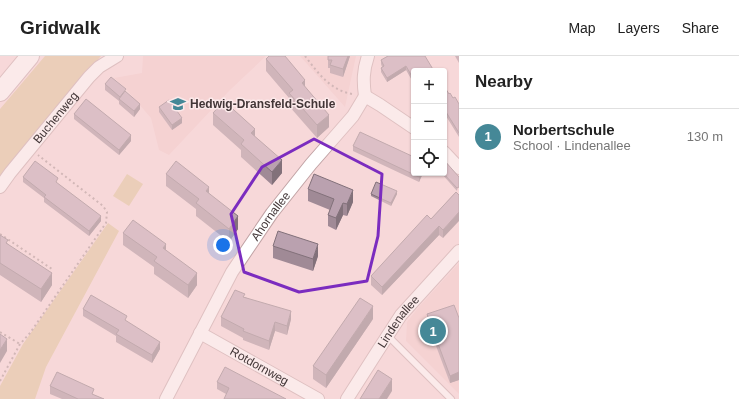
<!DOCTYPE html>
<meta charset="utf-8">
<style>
:root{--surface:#fff;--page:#f2f2f2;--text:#222;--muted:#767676;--line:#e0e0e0;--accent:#458897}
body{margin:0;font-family:Helvetica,sans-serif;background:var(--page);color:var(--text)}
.controls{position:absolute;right:12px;top:12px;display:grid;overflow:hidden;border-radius:4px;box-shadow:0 1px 3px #0004}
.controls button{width:36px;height:36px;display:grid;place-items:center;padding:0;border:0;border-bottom:1px solid var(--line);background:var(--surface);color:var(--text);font:20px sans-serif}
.you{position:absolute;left:223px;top:189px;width:14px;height:14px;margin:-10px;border:3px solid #fff;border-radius:50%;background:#1a73e8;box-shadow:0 0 0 6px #1a73e833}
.badge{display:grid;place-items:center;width:26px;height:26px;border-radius:50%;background:var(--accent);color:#fff;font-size:13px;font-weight:700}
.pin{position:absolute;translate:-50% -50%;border:2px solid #fff;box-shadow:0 1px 4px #0006}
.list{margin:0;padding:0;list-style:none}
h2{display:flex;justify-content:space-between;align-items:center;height:52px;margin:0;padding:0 16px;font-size:17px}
h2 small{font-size:13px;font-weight:400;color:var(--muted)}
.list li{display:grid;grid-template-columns:26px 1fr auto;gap:12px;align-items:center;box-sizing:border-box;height:56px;padding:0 16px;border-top:1px solid var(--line)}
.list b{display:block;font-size:15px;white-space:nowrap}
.list p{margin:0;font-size:13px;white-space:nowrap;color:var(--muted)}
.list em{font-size:13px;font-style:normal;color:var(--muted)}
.icon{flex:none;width:22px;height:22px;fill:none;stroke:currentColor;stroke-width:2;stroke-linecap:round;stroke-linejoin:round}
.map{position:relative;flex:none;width:459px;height:343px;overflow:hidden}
header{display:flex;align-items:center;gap:24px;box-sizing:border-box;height:56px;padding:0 20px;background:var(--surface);border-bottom:1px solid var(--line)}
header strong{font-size:19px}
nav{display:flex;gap:22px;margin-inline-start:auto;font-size:14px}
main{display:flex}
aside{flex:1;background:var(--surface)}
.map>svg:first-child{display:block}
.built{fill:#f1c9cb}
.green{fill:#dcc092}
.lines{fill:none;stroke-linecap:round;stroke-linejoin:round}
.service-casing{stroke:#c1a3a5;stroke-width:8}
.minor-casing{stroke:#c1a3a5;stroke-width:14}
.secondary-casing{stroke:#c1a3a5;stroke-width:20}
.path{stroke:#a58e8f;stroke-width:2;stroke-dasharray:2 3;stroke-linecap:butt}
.service{stroke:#fff;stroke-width:6}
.minor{stroke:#fff;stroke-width:12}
.secondary{stroke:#fff;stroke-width:18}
.wall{fill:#a08a96}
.shaded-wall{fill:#82717a}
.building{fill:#baa1af;stroke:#82717a}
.marked{fill:none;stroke:#7b2cbf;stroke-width:3;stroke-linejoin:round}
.labels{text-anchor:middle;stroke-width:3;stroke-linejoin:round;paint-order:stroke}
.poi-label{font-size:12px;font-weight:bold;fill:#423637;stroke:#fce9ea;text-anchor:start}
.street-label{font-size:12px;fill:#423637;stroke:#fce9ea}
</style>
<header>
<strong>Gridwalk</strong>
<nav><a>Map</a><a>Layers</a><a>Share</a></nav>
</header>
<main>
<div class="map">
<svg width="459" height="343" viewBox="0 0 459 343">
<rect width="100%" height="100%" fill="#f7d8d9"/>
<!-- built -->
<g class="built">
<path d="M143,0H266L230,34L169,99L159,94L151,62L124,31L114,22L142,17Z"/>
<path d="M300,0H356L345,51Z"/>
<path d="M459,207V338L406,285L407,266L418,252Z"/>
</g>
<!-- green -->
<g class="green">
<path d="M45,0H101L26,90L0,129V53Z"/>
<path d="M127,118L143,128L129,150L113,140Z"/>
<path d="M108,167L119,175L46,311L35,343H0V330L23,288Z"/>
</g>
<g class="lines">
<defs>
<path id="service" d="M387,279L451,343"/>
<g id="minor">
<path d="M365,40L380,49L414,72"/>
<path d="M365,40C363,25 363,15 368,0"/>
<path d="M444,96L459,112"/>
<path id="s1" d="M0,131L10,117L89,21L99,11L117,0"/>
<path id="s2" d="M200,277L318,343"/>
<path id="s3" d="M166,343L232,216L272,157L311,108L353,60L365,40"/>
<path id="s4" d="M347,343L377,296L401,259L459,195"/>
</g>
<path id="secondary" d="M0,36L30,0"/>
</defs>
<!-- service casing -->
<use href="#service" class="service-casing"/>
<!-- minor casing -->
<use href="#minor" class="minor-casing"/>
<!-- secondary casing -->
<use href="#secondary" class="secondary-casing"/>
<!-- path -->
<g class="path">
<path d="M305,0C318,17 330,34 352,38"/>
<path d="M0,178L52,213"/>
<path d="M0,276L20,288"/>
<path d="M0,325L20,288L30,277L106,167L107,156L103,150L38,99"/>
</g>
<!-- service -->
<use href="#service" class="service"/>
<!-- minor -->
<use href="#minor" class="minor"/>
<!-- secondary -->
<use href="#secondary" class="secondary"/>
</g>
<!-- wall -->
<g class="wall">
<path d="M328,0H350L343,21L330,17V12H328Z"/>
<path d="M388,0L414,15V28L406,14L387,26L381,16V12L382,11L381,8V4Z"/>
<path d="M455,0H459V7Z"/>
<path d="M266,3L305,32L329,71L317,82L289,50V42L266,15Z"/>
<path d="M105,28L126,37L140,53L134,61L119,48V45L105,34Z"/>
<path d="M449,38L459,48V81L446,60L444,61Z"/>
<path d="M159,51L182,67L172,74L159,56Z"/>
<path d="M213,57L282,117L272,129L241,101V94L213,69Z"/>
<path d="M74,58L131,85L119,99L74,63Z"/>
<path d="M353,90L423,117L419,126L353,95Z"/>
<path d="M441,117H444L459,121L457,135Z"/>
<path d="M166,118L209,137L238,173L229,186L196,160V153L166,130Z"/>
<path d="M23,121L58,128L101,165L89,180L44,146V142L23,126Z"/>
<path d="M308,133L353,146L347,160L343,159L336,174L328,170V159L330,154L308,145Z"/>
<path d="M456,136L443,182L439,179L382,239L371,229V220L431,163Z"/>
<path d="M371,138H397L391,150L371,140Z"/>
<path d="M123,177L166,195L197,229L188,242L154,218V211L123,189Z"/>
<path d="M0,179L8,188L52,229L41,246L0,219Z"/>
<path d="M273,190L318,200L313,215L273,202Z"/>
<path d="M245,241L291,263L287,279L275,275L269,294L243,284V282L221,270V261Z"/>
<path d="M83,253L127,266L160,293L152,307L116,286V280L83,260Z"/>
<path d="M427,258L459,262V324L450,327L427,266Z"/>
<path d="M373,263L326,332L313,323V310Z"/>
<path d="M217,326L286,343L226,338L217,333Z"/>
<path d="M50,330L94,339L104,343H62L50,338Z"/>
</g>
<!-- shaded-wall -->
<g class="shaded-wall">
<path d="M348,0H350L343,21V13Z"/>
<path d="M406,10V14L387,26V22Z"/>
<path d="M305,24V36L302,27Z"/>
<path d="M140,48V53L134,61V55Z"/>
<path d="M446,56V60L444,61V57Z"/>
<path d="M329,59V71L317,82V69Z"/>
<path d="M182,62V67L172,74V69Z"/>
<path d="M255,73V85L251,77Z"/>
<path d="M131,79V85L119,99V94Z"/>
<path d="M282,104V117L272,129V116Z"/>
<path d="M421,117H423L419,126V121Z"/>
<path d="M209,131V143L206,135Z"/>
<path d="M353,134V146L347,160V148Z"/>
<path d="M397,135V138L391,150V147Z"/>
<path d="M343,147V159L336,174V162Z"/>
<path d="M459,156V165L443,182V174Z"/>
<path d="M101,160V165L89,180V175Z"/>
<path d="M238,160V173L229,186V173Z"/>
<path d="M439,170V179L382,239V231Z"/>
<path d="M166,188V201L163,192Z"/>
<path d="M318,188V200L313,215V203Z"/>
<path d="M52,217V229L41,246V233Z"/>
<path d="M197,217V229L188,242V229Z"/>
<path d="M373,250V263L326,332V319Z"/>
<path d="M291,255V263L287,279V270Z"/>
<path d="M275,266V275L269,294V285Z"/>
<path d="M7,283V295L0,307V294Z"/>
<path d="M160,286V293L152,307V299Z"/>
<path d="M459,316V324L450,327V320Z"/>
<path d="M392,323V335L387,343H379Z"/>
</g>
<!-- building -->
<g class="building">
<path d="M269,0H285L305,24L302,27L329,59L317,69L289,37L293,34L266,3Z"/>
<path d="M328,0H348L343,13L330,9L332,4H328Z"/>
<path d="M388,0H425L434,15H414V24L406,10L387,22L381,12L384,10L381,4Z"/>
<path d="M111,21L126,33L120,41L105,28Z"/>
<path d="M444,30L449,38L450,37L453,42L455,41L459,48V77L446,56L444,57Z"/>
<path d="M125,35L140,48L134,55L119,43Z"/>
<path d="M86,43L131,79L119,94L74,58Z"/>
<path d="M169,44L182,62L172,69L159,51Z"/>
<path d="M224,45L255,73L251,77L282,104L272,116L241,88L244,84L213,57Z"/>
<path d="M360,76L414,101V117H421L419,121L353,90Z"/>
<path d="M444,104L459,121V131L457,132L443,117H444Z"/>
<path d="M35,105L58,122L56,126L101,160L89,175L44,141L46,139L23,121Z"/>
<path d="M176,105L209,131L206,135L238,160L229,173L196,147L199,143L166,118Z"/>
<path d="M314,118L353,134L347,148L343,147L336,162L328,159L334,143L308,133Z"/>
<path d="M376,126L397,135L391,147L371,138Z"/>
<path d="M456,136L459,139V156L443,174L439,170L382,231L371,220L427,159L431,163Z"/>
<path d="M133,164L166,188L163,192L197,217L188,229L154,205L157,201L123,177Z"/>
<path d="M278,175L318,188L313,203L273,190Z"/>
<path d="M0,179L8,184L6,187L52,217L41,233L0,207Z"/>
<path d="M235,234L245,238L243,241L291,255L287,270L275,266L269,285L243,275L244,273L221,261Z"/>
<path d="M91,239L127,260L125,264L160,286L152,299L116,278L119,274L83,253Z"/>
<path d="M360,242L373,250L326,319L313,310Z"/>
<path d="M454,249L459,262V316L450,320L427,258Z"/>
<path d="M0,278L7,283L0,294Z"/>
<path d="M225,311L286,343H224L229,332L217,326Z"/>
<path d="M378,314L392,323L379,343H360Z"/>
<path d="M57,316L94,333L92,338L104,343H78L50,330Z"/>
</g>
<!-- marked area -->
<path d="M0 0H459V343H0ZM314,83L382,118L378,180L367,225L299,236L244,216L231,158L262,111Z" fill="#f7d8d9" fill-opacity=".55" fill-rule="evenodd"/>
<path class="marked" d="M314,83L382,118L378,180L367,225L299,236L244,216L231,158L262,111Z"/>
<!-- icons -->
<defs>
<symbol id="school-bare" viewBox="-9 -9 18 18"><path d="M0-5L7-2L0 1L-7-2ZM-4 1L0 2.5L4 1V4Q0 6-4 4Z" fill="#458897" stroke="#fce9ea" stroke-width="2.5" paint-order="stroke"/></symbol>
</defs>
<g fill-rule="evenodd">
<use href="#school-bare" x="167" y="37" width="22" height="22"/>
</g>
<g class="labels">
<!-- poi labels -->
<g class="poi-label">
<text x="190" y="52">Hedwig-Dransfeld-Schule</text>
</g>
<!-- street labels -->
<g class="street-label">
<text dy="4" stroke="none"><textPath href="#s1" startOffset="89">Buchenweg</textPath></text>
<text dy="4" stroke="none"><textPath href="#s3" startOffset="211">Ahornallee</textPath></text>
<text dy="4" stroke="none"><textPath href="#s4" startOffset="93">Lindenallee</textPath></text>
<text dy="4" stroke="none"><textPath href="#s2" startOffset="68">Rotdornweg</textPath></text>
</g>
</g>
</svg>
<div class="controls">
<button>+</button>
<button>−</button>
<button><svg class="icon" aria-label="locate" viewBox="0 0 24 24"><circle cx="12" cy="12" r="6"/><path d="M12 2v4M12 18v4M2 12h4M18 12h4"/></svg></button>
</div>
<div class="you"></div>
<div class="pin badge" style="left:433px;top:275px">1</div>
</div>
<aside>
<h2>Nearby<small></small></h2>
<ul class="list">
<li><span class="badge">1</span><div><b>Norbertschule</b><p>School · Lindenallee</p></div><em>130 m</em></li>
</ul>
</aside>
</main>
